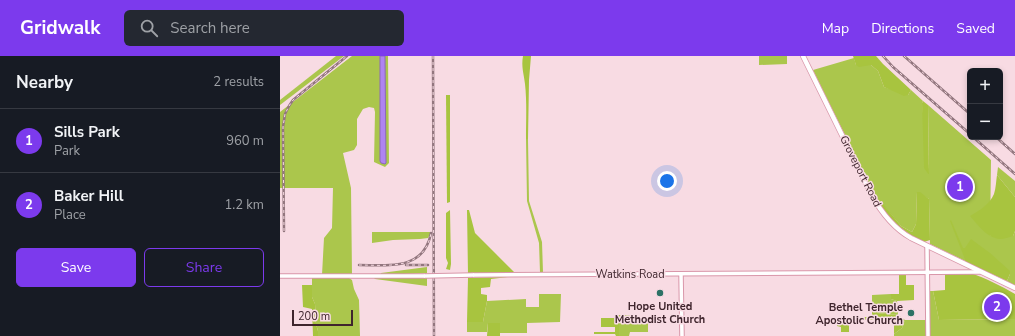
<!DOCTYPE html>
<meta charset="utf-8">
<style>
:root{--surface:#171b24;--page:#242831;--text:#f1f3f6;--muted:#9ea1a6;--line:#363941;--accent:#7c3aed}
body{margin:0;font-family:"Nunito Sans",sans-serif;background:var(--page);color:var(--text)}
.controls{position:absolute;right:12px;top:12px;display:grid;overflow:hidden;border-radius:6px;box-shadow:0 2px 6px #0003}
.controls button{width:36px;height:36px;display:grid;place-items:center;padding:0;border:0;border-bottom:1px solid var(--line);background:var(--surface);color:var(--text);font:20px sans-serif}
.scale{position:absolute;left:12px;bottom:10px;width:61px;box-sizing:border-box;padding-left:4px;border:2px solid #3f252d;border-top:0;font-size:11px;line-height:14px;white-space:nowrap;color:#3f252d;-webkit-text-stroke:3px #f8dbe3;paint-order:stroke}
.you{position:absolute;left:387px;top:125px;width:14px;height:14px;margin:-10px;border:3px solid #fff;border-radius:50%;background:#1a73e8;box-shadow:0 0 0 6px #1a73e833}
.badge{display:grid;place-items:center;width:26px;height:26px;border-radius:50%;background:var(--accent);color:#fff;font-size:13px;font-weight:700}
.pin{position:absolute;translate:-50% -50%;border:2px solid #fff;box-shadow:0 1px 4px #0006}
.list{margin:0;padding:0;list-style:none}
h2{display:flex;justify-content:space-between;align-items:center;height:52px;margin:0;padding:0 16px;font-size:17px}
h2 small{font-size:13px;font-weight:400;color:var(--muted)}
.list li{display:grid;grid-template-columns:26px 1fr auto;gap:12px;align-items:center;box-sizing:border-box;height:64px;padding:0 16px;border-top:1px solid var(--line)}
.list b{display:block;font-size:15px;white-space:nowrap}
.list p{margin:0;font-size:13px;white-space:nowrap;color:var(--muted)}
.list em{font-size:13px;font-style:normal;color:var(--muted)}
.actions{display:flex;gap:8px;padding:12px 16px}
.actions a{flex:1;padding:9px 0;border:1px solid var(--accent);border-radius:6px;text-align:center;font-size:14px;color:var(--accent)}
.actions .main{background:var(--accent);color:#fff}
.icon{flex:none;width:22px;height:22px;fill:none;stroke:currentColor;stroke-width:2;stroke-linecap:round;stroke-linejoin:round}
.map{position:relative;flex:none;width:735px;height:280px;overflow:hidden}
header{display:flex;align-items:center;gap:24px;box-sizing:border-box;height:56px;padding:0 20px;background:var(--accent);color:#fff}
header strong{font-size:19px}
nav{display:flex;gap:22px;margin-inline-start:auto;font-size:14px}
.search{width:280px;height:36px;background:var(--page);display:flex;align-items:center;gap:10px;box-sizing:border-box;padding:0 14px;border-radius:6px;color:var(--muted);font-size:15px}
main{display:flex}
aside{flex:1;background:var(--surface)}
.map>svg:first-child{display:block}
.green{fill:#abc64c}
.forest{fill:#a8c43f}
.water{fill:#af84f1;stroke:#8d68b6}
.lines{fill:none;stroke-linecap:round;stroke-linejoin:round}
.secondary-casing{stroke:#d997aa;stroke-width:5.5}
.primary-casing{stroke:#d997aa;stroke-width:6}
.secondary{stroke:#fff;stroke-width:3.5}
.primary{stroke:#fff;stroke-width:4.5}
.rail-casing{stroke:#92767e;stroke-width:2.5}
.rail{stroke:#f8dbe3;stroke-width:1;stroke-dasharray:3;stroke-linecap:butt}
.secondary-bridge-casing{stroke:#d997aa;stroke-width:5.5;stroke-linecap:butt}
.secondary-bridge{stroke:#fff;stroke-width:3.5}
.poi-dot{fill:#2c7165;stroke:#f8dbe3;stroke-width:1.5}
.labels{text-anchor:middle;stroke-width:3;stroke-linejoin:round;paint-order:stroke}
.street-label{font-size:11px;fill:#3f252d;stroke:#f8dbe3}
.poi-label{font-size:11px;font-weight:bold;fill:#3f252d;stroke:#f8dbe3}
</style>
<header>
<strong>Gridwalk</strong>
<div class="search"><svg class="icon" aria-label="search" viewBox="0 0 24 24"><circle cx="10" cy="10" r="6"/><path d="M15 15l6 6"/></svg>Search here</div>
<nav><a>Map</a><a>Directions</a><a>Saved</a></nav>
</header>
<main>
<aside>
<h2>Nearby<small>2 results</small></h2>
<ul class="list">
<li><span class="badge">1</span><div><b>Sills Park</b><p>Park</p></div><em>960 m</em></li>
<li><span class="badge">2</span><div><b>Baker Hill</b><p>Place</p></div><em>1.2 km</em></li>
</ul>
<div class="actions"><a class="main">Save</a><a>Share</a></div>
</aside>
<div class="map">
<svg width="735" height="280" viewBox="0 0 735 280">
<rect width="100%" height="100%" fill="#f8dbe3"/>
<!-- green -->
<g class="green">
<path d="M56,0H64L0,49V44Z"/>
<path d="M72,0H100V105L105,0H108L109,107L105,111L94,106L95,56L94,52L89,51L83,53L77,63V89L74,94L63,97L71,132L72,219H42L44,182L52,172L53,132H0V56Z"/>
<path d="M479,0H507V8L479,9Z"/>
<path d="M574,2L576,9H591L598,15L604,31L628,39L631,34L643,45L642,47L649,119L648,49L711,104L710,180H733L735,175V230L727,225L730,218L710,217L650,188L649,143L637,136L636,168L632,176L621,170L600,145L598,146L533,14Z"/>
<path d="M246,83H248L249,145L262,186L263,216H260L259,187L247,145Z"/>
<path d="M718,111L735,125V141L717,119Z"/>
<path d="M92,176H151L148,182L140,183L113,184L92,187Z"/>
<path d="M147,211V217L100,219L101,217Z"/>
<path d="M32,222H69L72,224L74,233L79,244L80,280H38V275L36,268L35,248L32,241Z"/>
<path d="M94,222H147V230L95,223Z"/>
<path d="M650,235H653L659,264L735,263V280H650Z"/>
<path d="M259,238H281L280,266L247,267V277H220L219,267H208L207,276H187V266H203L207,245L246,243V251H259Z"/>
<path d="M611,238V243L617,245L618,259L597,257L595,250L592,248V239Z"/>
<path d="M339,259L355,260L356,266L368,267V276H350L349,280H339Z"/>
<path d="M625,264H646V280H614V278L622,272Z"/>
</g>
<!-- forest -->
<g class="forest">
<path d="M243,0H251L249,24L248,83H246C246,65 247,46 245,28C244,18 241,11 243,0Z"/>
<path d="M573,0H596L603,8L631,34L628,39L624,40L604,31L598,15L591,9L579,11L576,9Z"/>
<path d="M166,39H170V146L167,147Z"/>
<path d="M643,45L648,49L649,119L644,112L642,47Z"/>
<path d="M717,119L735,141V175L733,180C729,181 724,183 720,183C707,182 698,169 690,160C699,155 710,148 714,138C716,132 716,125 717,119Z"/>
<path d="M637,136H640L649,143L650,184L644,186C622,175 611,166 598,146L600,144L621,170L632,176L636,168Z"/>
<path d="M170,154L171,208L170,214L166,213L168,207L166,202V157Z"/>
<path d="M187,154H189L195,177L236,218H188Z"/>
<path d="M671,164L683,192H685L691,183L710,197L730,215V218L727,225L686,206L670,165Z"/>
<path d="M690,217C706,222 721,230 735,238V263L659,264L653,235L665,234V218Z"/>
<path d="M619,218H626V229H634V244L617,245L611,243V238H619Z"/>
<path d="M228,221L211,223L210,231L201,232V238L207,239V245L203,266H187L188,222Z"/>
<path d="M22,229H32V241L35,248L36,268L38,275V280H33L32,253L23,251Z"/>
<path d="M592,248L595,250L597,257L618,259L625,264L622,272L614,278V263L569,264V276H561V271L557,270V263H560L561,261H592Z"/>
<path d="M339,259V280H336L335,278H314V276H335V271H321V262H336V260Z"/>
<path d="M208,267H220V280H207Z"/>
</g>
<!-- water -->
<path class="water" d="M100,0H105L106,107L105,108L101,107L100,105Z"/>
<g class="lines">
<defs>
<g id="secondary">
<path d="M647,190L648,280"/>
<path d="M401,218L402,280"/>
<path d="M193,219L699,216"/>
<path d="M0,220H145"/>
</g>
<path id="primary" d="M523,0L591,138C601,156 613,172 631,182L735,232"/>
</defs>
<!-- secondary casing -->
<use href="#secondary" class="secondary-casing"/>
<!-- primary casing -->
<use href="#primary" class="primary-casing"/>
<!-- secondary -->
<use href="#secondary" class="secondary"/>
<!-- primary -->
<use href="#primary" class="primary"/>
<defs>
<g id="rail">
<path d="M153,0L154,280"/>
<path d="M603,0L613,11L690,78"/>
<path d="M624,0L690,58"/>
<path d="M693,81L735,118"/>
<path d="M716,81L735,98"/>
<path d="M4,175L3,71L5,58L9,50L13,44L67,0"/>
<path d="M79,209C108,209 144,215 151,177"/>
<path d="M126,209H148"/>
</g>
</defs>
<!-- rail casing -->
<use href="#rail" class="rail-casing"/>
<!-- rail -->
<use href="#rail" class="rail"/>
<defs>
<path id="secondary-bridge" d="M145,220L193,219"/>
</defs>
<!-- secondary-bridge casing -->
<use href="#secondary-bridge" class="secondary-bridge-casing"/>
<!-- secondary-bridge -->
<use href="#secondary-bridge" class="secondary-bridge"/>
</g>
<!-- markers -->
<g class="poi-dot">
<circle cx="380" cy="237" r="4"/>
<circle cx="631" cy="257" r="4"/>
</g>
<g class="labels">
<!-- street labels -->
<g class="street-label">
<text transform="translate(581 115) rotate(63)" y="4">Groveport Road</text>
<text x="350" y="222">Watkins Road</text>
</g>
<!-- poi labels -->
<g class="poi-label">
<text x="380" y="254">Hope United<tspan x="380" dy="13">Methodist Church</tspan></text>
<text x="623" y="255" text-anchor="end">Bethel Temple<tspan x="623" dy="13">Apostolic Church</tspan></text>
</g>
</g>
</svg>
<div class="controls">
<button>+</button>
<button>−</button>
</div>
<div class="scale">200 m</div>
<div class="you"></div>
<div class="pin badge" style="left:680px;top:131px">1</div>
<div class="pin badge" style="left:717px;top:251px">2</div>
</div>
</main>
